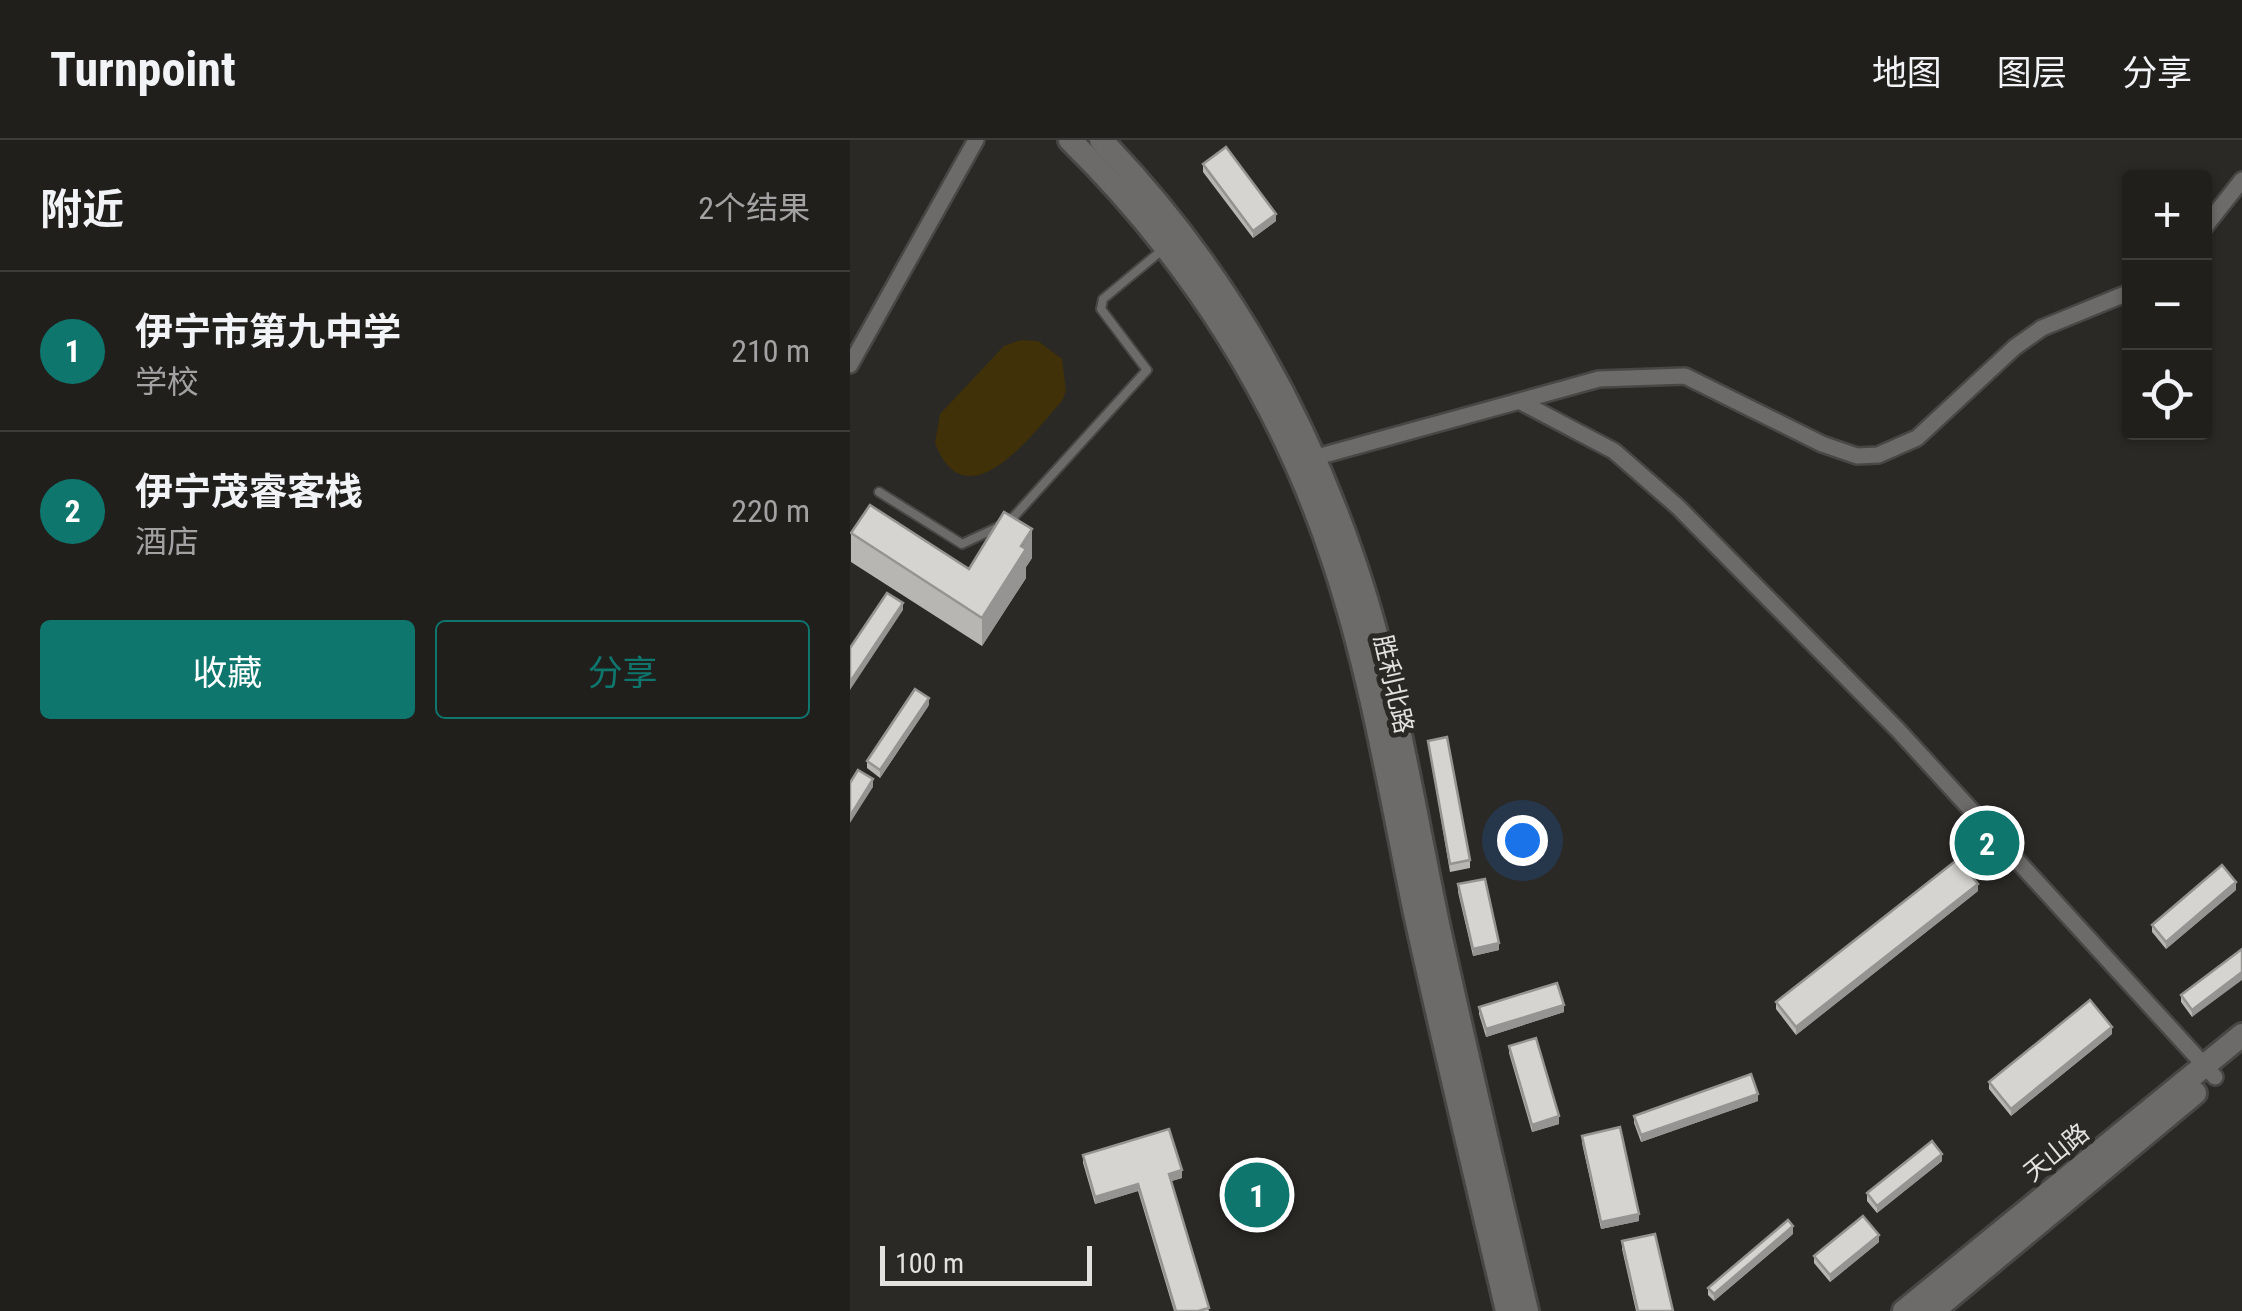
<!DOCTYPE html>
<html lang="zh">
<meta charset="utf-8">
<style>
:root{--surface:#201f1c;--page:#2d2c29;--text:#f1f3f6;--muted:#a2a2a3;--line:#3d3d3b;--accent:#0f766e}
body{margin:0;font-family:"Roboto Condensed","Noto Sans SC",sans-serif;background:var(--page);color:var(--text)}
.controls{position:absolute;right:30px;top:30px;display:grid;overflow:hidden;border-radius:10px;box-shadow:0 2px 8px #0004}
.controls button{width:90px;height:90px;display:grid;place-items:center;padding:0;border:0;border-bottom:2px solid var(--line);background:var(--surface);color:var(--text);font:50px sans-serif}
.scale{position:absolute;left:30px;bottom:25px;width:212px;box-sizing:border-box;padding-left:10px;border:5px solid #e3e2e1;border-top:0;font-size:28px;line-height:35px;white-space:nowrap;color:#e3e2e1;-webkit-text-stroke:8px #2a2926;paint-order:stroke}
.you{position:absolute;left:672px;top:700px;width:35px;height:35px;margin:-25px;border:8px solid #fff;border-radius:50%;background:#1a73e8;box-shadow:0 0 0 15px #1a73e833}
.badge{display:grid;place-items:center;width:65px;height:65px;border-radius:50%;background:var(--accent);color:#fff;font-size:32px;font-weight:700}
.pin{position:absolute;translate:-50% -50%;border:5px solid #fff;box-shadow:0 2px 10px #0006}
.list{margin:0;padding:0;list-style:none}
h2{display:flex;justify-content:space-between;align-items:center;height:130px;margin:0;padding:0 40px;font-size:42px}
h2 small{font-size:32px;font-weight:400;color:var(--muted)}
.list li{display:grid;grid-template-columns:65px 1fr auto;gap:30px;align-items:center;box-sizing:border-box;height:160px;padding:0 40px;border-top:2px solid var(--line)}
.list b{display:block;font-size:38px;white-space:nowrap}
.list p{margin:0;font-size:32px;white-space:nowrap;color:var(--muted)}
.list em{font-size:32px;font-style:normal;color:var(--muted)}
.actions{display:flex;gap:20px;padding:30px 40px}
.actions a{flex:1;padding:22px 0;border:2px solid var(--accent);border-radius:10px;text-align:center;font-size:35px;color:var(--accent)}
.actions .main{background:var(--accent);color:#fff}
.icon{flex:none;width:55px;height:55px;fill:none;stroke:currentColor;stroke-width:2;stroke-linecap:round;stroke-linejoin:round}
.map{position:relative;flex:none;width:1392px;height:1171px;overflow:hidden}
header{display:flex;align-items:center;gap:60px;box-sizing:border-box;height:140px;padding:0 50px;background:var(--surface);border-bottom:2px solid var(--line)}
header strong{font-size:48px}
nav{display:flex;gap:55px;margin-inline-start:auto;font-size:35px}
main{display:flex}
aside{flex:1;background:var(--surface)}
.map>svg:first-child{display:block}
.grass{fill:#413108}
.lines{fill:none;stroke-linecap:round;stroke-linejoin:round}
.lane-casing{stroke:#484746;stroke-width:12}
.street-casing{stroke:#484746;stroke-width:20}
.secondary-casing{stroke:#484746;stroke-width:28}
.lane{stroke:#6d6b69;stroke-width:8}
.street{stroke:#6d6b69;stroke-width:15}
.secondary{stroke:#6d6b69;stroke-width:22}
.wall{fill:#b7b6b3}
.shaded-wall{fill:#959492}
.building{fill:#d5d4d0;stroke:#959492;stroke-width:2.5}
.labels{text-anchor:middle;stroke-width:10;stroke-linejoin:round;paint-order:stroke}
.street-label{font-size:25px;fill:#e3e2e1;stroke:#2a2926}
</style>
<header>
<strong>Turnpoint</strong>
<nav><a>地图</a><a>图层</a><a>分享</a></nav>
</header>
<main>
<aside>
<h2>附近<small>2个结果</small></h2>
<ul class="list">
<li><span class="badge">1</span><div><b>伊宁市第九中学</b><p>学校</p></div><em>210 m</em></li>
<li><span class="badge">2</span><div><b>伊宁茂睿客栈</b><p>酒店</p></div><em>220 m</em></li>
</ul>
<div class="actions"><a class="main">收藏</a><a>分享</a></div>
</aside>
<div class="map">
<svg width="1392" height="1171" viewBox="0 0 1392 1171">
<rect width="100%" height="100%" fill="#2a2926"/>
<!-- grass -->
<path class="grass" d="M171,200L188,201L212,219L216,251L212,261C184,292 117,385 85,303L90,274L154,206Z"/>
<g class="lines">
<defs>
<path id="lane" d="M29,352L112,404L159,382L297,230L251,169L253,159L311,111"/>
<g id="street">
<path d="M1354,88L1392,40"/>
<path d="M0,225L126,0"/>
<path d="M671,262L764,311L828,367L1048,590L1365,937"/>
<path d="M456,320L749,239L835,236L972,304L1007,316L1028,315L1067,298L1165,207L1192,188L1280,152"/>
</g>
<g id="secondary">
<path d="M220,0C341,119 433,264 485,426C522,539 541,657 565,773C594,906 626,1038 657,1171"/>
<path d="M251,0C367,120 449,260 503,418C543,534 562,659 587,779C615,910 647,1041 677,1171"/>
<path d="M1054,1171L1392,895"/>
<path d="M1083,1171L1345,953"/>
</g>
</defs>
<!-- lane casing -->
<use href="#lane" class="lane-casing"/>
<!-- street casing -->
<use href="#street" class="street-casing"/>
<!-- secondary casing -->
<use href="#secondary" class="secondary-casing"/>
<!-- lane -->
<use href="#lane" class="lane"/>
<!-- street -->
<use href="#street" class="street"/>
<!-- secondary -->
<use href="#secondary" class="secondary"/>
</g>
<!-- wall -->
<g class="wall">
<path d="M353,24L426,81L403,98L353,32Z"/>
<path d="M1,393L119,429L182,418L176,427V438L132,506L1,422Z"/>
<path d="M79,565L30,638L17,628V621Z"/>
<path d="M578,601L620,720V728L600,732Z"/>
<path d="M608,744L649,810L623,816L608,752Z"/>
<path d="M1386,750L1316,809L1302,792V785Z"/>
<path d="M1128,751L946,895L926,869V862Z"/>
<path d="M1392,809L1342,877L1331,862V855Z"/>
<path d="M629,867L714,872L636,897L629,874Z"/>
<path d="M1262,894L1161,976L1139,949V942Z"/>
<path d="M659,906L709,984L682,992L659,913Z"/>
<path d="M908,961L791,1002L784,983V976Z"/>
<path d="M732,996L789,1081L751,1089L732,1003Z"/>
<path d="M233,1015L332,1038L321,1041L359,1171H324L288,1051L245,1064L233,1023Z"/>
<path d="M1092,1021L1027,1073L1017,1061V1053Z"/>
<path d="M943,1094L864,1161L858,1155V1148Z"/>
<path d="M772,1101L823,1171H786L772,1109Z"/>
<path d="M1029,1102L980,1142L964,1123V1116Z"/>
</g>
<!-- shaded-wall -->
<g class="shaded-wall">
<path d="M426,74V81L403,98V91Z"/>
<path d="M182,389V418L176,427V438L132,506V478Z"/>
<path d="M53,463V470L0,550V542Z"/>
<path d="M79,558V565L30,638V630Z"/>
<path d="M23,639V647L0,683V676Z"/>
<path d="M1386,742V750L1316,809V802Z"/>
<path d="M1128,744V751L946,895V887Z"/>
<path d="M649,803V810L623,816V809Z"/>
<path d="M1392,832V840L1342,877V870Z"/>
<path d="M714,865V872L636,897V889Z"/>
<path d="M1262,887V894L1161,976V969Z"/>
<path d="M908,954V961L791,1002V995Z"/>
<path d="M709,976V984L682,992V985Z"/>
<path d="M1092,1014V1021L1027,1073V1066Z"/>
<path d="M332,1030V1038L319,1042V1034Z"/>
<path d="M288,1044V1051L245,1064V1057Z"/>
<path d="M789,1074V1081L751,1089V1082Z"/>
<path d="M943,1086V1094L864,1161V1154Z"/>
<path d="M1029,1095V1102L980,1142V1135Z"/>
</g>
<!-- building -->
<g class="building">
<path d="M376,7L426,74L403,91L353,24Z"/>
<path d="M20,365L119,429L154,372L182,389L171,406L176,409L132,478L1,393Z"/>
<path d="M37,453L53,463L0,542V508Z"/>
<path d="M65,549L79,558L30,630L17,621Z"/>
<path d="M597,597L620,720L600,724L578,601Z"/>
<path d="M8,630L23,639L0,676V643Z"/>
<path d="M1108,719L1128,744L946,887L926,862Z"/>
<path d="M1372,725L1386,742L1316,802L1302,785Z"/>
<path d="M635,739L649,803L623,809L608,744Z"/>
<path d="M1392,809V832L1342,870L1331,855Z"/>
<path d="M707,843L714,865L636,889L629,867Z"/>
<path d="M1240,860L1262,887L1161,969L1139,942Z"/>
<path d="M686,898L709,976L682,985L659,906Z"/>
<path d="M901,934L908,954L791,995L784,976Z"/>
<path d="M770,987L789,1074L751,1082L732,996Z"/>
<path d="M319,989L332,1030L319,1034L359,1168L348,1171H326L288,1044L245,1057L233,1015Z"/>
<path d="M1082,1001L1092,1014L1027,1066L1017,1053Z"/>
<path d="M1013,1076L1029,1095L980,1135L964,1116Z"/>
<path d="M938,1080L943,1086L864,1154L858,1148Z"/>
<path d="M805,1094L823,1171H788L772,1101Z"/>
</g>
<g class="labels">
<!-- street labels -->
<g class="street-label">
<text transform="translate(544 544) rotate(77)" y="9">胜利北路</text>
<text transform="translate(1206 1012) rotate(-39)" y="9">天山路</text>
</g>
</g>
</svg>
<div class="controls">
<button>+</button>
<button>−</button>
<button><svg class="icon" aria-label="locate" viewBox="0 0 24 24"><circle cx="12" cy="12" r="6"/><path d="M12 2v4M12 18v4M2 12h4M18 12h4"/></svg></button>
</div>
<div class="scale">100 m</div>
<div class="you"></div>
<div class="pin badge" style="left:407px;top:1055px">1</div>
<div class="pin badge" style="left:1137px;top:703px">2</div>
</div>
</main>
